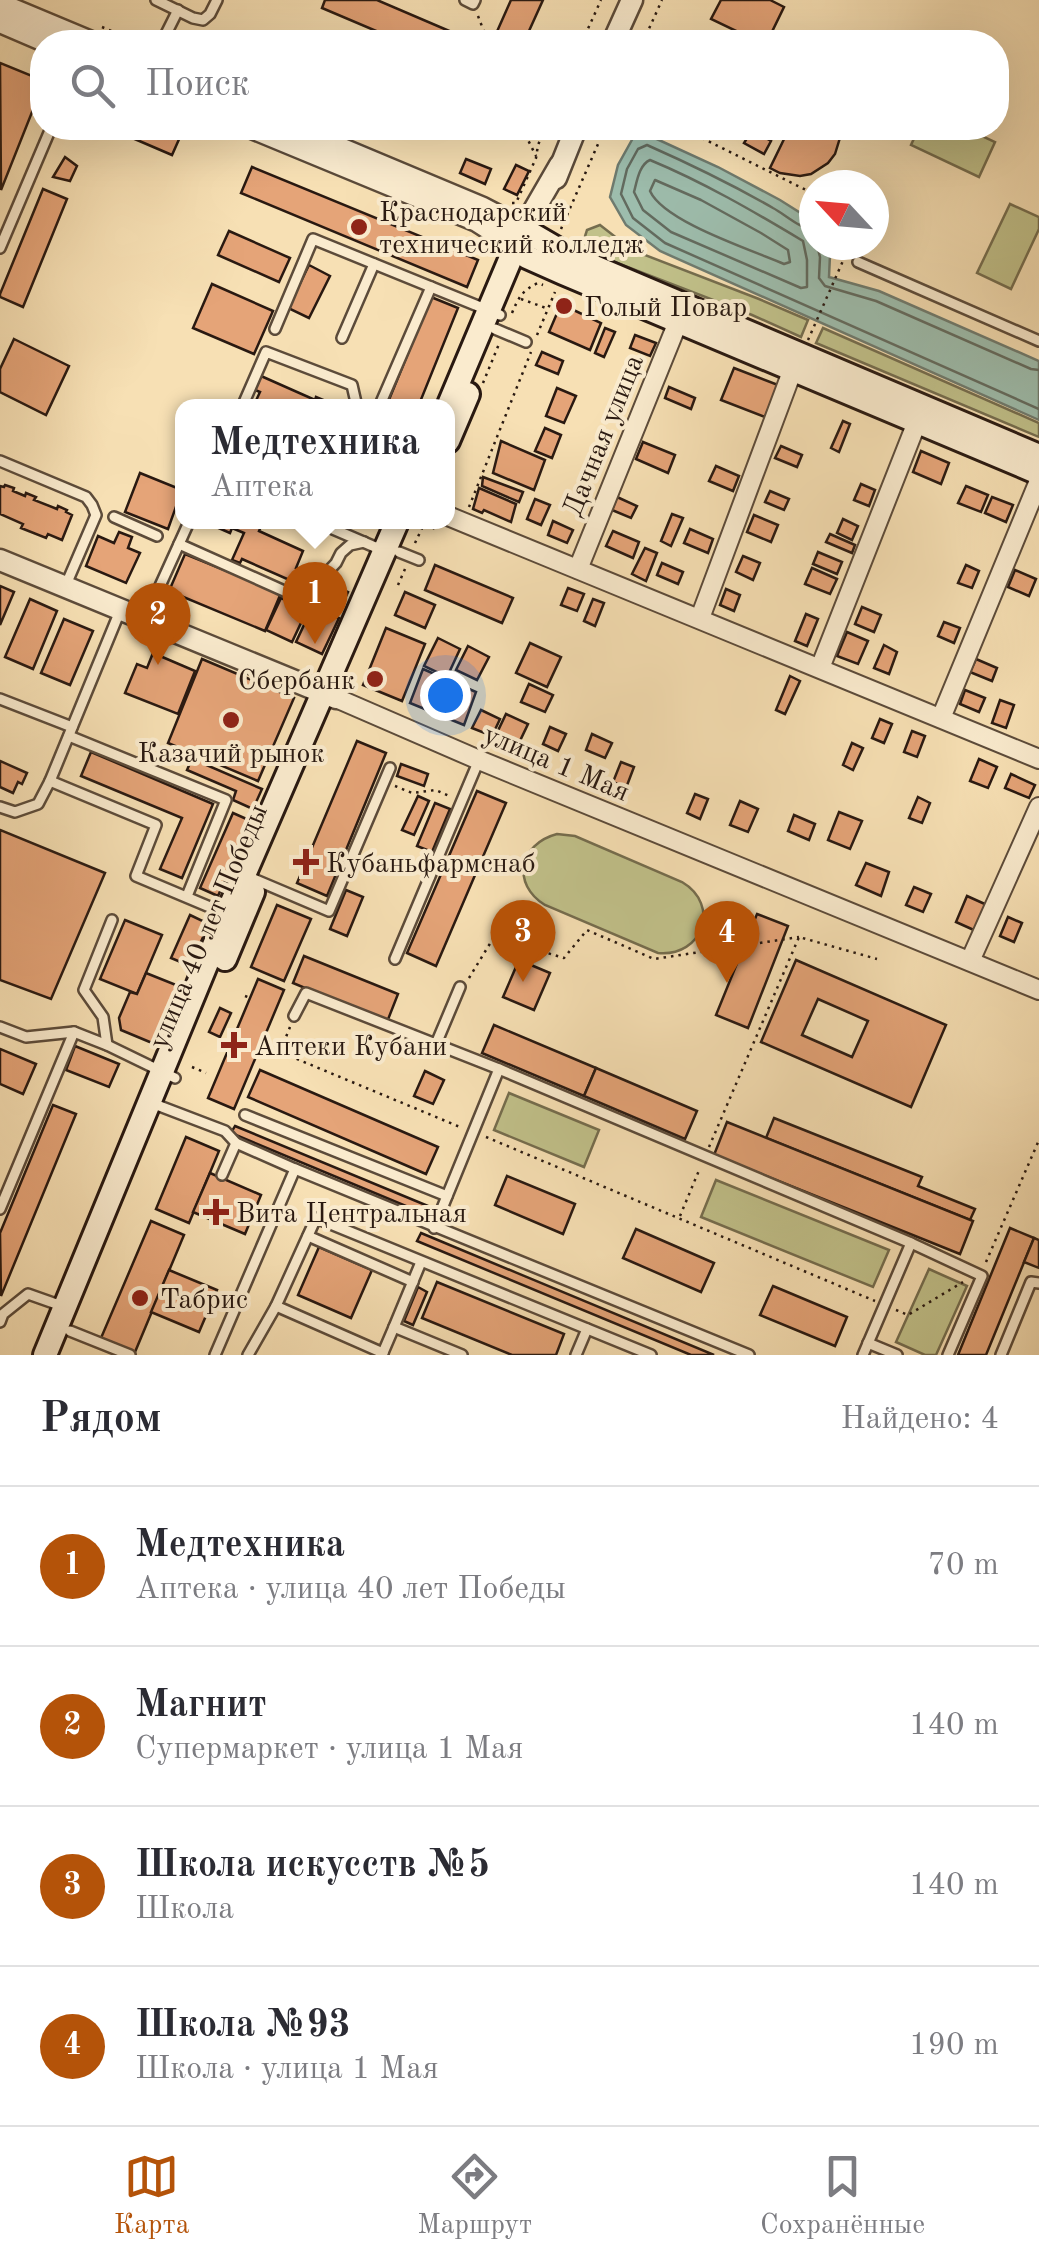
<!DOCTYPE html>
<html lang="ru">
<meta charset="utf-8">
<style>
:root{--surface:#fff;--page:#f2f2f3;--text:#2b2b33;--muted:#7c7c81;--line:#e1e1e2;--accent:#b45309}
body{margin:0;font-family:"Old Standard TT",serif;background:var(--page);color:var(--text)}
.compass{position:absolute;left:799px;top:170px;width:90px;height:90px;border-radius:50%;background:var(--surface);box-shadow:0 10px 40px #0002;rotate:296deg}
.you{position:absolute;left:445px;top:695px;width:35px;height:35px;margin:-25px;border:8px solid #fff;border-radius:50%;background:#1a73e8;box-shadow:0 0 0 15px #1a73e833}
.badge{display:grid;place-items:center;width:65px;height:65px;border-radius:50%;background:var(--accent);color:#fff;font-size:32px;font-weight:700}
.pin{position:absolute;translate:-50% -82px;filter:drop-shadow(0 2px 5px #0008)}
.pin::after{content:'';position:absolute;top:52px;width:35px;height:30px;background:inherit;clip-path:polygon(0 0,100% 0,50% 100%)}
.popup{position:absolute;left:175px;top:399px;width:280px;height:130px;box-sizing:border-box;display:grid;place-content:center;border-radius:20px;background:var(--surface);filter:drop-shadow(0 2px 8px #0005);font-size:32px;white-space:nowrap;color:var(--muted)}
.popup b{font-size:38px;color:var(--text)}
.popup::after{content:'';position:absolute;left:50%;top:100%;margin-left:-20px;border:20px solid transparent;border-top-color:var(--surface)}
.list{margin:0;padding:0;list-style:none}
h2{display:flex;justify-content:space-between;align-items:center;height:130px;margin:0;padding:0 40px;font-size:42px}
h2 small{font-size:32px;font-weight:400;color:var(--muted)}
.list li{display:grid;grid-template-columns:65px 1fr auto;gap:30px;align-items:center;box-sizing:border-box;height:160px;padding:0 40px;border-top:2px solid var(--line)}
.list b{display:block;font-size:38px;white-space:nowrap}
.list p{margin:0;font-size:32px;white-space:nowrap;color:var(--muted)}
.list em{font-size:32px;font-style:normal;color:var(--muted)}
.icon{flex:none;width:55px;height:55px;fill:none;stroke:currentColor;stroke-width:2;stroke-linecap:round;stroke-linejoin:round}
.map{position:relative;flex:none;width:1039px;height:1355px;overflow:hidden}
.search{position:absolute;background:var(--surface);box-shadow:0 10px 40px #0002;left:30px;right:30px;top:30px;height:110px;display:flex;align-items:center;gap:25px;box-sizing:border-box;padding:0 35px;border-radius:40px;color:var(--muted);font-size:38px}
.sheet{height:770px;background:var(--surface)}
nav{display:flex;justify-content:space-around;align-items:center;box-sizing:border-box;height:140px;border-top:2px solid var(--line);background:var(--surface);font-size:28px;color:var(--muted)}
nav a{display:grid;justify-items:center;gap:5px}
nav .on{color:var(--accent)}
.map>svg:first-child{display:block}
.green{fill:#c1c18a;stroke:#756d4e;stroke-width:2.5}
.water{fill:#9dbdad;stroke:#6f7b6f;stroke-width:2.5}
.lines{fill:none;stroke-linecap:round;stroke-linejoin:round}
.shore{stroke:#636b5f;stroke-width:2.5}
.building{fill:#e5a478;stroke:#291911;stroke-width:2.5;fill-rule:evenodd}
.service-casing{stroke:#5c4b3a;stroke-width:14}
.minor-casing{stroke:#5c4b3a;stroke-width:22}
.tertiary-casing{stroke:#5c4b3a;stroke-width:25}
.secondary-casing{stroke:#291911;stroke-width:28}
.path{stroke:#291911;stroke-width:2.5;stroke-dasharray:2.5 5;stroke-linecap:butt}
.service{stroke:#faebce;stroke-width:9}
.minor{stroke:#faebce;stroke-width:18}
.tertiary{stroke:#faebce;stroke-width:20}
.secondary{stroke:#faebce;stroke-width:22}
.poi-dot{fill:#8f2418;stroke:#faebce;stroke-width:4}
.labels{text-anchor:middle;stroke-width:8;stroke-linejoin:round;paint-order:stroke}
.poi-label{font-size:28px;fill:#291911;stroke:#faebce;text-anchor:start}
.street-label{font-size:28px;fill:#291911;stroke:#faebce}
</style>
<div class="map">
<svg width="1039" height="1355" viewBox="0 0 1039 1355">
<rect width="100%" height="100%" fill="#f7e0b4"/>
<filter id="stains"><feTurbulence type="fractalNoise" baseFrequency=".002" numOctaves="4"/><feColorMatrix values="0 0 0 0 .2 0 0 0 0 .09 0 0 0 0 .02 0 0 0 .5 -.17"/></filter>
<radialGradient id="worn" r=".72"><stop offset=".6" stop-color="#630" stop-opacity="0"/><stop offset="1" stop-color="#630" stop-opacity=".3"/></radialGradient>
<!-- green -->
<g class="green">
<path d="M919,128H965L995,142L979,177L911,145Z"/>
<path d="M1010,204L1039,217V229L1011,289L977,273Z"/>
<path d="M600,225L632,250L759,299L808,320L801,337L752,315L581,249L587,230Z"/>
<path d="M823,328L1039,423V437L816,343Z"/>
<path d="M557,834L575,836L682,882C721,905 703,957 658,953L545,905C511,884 519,844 557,834Z"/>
<path d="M509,1093L599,1130L584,1167L494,1130Z"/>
<path d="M716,1180L889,1250L873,1287L701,1217Z"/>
<path d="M929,1269L967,1286L936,1355H925L896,1342Z"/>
</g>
<!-- water -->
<path class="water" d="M648,135L718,167L780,200L810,219L814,225V245H825L830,255L829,277L879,291L1039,361V420L660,251L626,225L610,197L618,165L633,138Z"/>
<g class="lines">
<!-- shore -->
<g class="shore">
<path d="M650,160C703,182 753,211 803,241L807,260V287L801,288L671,232L643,210L634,192C637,181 639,165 650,160Z"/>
<path d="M655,180L701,200L761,233L788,250L790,262L784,264C752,250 664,222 650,191Z"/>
<path d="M814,230C799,228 786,215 773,208C733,185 690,164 647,145L638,149L627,169L621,194L633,218L665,243L1039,409"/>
<path d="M817,245L820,257L819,278L825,286L876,301L1031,369L1039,370"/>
</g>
</g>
<!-- building -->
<g class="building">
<path d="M325,0H377L475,42H402L322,8Z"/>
<path d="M511,0H543L524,42H510L495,36Z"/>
<path d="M721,0H770L784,7L767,42H759L711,19Z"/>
<path d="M0,63L42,80V87L1,190Z"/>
<path d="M109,128H184L172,155Z"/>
<path d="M807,128H843L835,154L828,163L811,174L800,176L780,173L770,168L787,133L799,134Z"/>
<path d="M752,130L771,141L764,154L744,143Z"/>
<path d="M65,157L77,166L70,181L53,177Z"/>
<path d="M466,159L491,169L485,184L460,173Z"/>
<path d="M516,165L529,171L517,195L504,189Z"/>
<path d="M252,167L478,260L467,287L241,193Z"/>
<path d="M43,189L67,199L23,307L0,297V294Z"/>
<path d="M229,231L290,258L279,282L218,255Z"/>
<path d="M309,265L330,276L309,318L288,308Z"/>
<path d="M212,284L273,311L254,354L193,328Z"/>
<path d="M431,297L458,308L418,407H386Z"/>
<path d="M561,304L601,323L590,350L549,332Z"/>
<path d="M605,328L615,332L604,357L595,353Z"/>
<path d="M635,335L656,343L650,356L630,348Z"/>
<path d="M14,339L69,366L46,415L0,392V369Z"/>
<path d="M542,352L563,361L558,374L536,365Z"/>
<path d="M734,368L778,385L765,417L721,400Z"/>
<path d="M261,376L315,400L316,397L328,402L326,407H253L260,392L255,390Z"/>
<path d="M669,387L695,398L691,409L665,398Z"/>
<path d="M557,388L576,396L564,423L546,416Z"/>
<path d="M843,421L850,424L839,452L831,448Z"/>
<path d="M545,428L561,435L552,458L535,451Z"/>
<path d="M501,441L545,460L534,490L493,473Z"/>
<path d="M643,442L675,455L668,473L636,459Z"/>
<path d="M781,446L802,455L797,467L775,458Z"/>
<path d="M921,451L949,463L941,484L913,472Z"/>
<path d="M716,466L739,476L733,491L709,481Z"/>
<path d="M140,473L182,490L168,529L125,512Z"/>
<path d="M483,477L523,492L519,502L482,486Z"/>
<path d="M861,484L875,490L869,506L854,500Z"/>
<path d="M5,485L14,488L13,491L25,496L26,493L36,497L34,500L57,509L58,506L67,510L66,512L72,515L62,540L48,534L46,538L21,528L23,524L0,514V486L4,487Z"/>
<path d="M966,486L988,495L981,512L958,503Z"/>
<path d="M479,488L516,504L511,522L484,510L482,513L473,509Z"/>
<path d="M770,491L789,499L784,510L765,502Z"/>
<path d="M617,497L637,506L631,518L612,510Z"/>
<path d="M992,497L1013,505L1006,522L985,513Z"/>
<path d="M535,499L550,505L541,525L527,519Z"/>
<path d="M672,514L683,518L671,546L661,541Z"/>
<path d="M754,515L778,525L771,542L747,532Z"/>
<path d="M843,519L858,526L852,540L837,533Z"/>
<path d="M553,521L573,530L567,543L548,535Z"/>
<path d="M205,522H263L259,531L303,551L296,568L299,569L294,582L242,559L240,563L232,560L244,533L232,528L230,533Z"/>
<path d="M690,529L713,539L708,553L684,543Z"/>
<path d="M613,531L639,542L633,558L606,546Z"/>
<path d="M119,532L132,537L128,548L140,553L126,583L86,566L98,536L114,543Z"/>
<path d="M830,534L855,545L852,553L826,542Z"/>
<path d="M645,548L657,553L646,581L632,574Z"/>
<path d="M818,552L842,562L837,574L813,564Z"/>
<path d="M185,554L281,593L265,631L169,591Z"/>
<path d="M743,556L760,563L753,580L736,572Z"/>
<path d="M662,563L683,572L678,584L657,575Z"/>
<path d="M435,565L513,598L502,623L425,590Z"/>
<path d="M966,565L979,571L972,588L958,583Z"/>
<path d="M812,568L837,579L830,594L805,584Z"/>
<path d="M1015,570L1036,579L1029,596L1008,587Z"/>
<path d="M327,582L348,592L339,611L318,601Z"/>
<path d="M0,586L14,592L0,625Z"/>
<path d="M568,588L584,594L577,611L561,605Z"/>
<path d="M726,589L740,595L734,611L720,605Z"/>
<path d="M405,592L435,605L425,628L395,615Z"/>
<path d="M281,598L307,610L292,642L266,630Z"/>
<path d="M30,599L57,611L33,669L5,657Z"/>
<path d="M593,599L604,603L595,626L584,621Z"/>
<path d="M313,606L339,618L322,654L296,642Z"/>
<path d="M862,607L881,615L874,632L855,624Z"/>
<path d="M806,614L818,619L807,646L795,641Z"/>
<path d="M64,619L93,631L70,685L41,673Z"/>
<path d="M944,622L960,628L954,643L938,636Z"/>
<path d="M386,628L425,644L402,701L363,685Z"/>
<path d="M847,632L868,641L858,664L837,656Z"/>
<path d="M438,638L460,649L447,677L424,666Z"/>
<path d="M530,643L561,657L547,687L516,673Z"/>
<path d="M884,645L897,652L889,674L874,668Z"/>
<path d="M468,646L489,657L477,680L456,670Z"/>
<path d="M153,653L195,671L178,714L125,693L137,664L147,668Z"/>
<path d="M202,659L294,698L258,781L168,743Z"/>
<path d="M976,659L997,668L992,681L970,672Z"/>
<path d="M423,669L476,692L464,725L410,703Z"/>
<path d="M790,676L800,681L785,714L776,710Z"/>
<path d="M529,684L553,695L545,712L521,702Z"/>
<path d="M965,690L985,698L979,712L960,704Z"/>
<path d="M1000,700L1014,705L1006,728L992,723Z"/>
<path d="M481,710L500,719L492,736L472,728Z"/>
<path d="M506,714L528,724L517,747L495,737Z"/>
<path d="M880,719L892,724L884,743L872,738Z"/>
<path d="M550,727L566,734L558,751L543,744Z"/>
<path d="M912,731L925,736L917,757L904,752Z"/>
<path d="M592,734L612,743L605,758L586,750Z"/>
<path d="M357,741L386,753L327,896L297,883Z"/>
<path d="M852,743L863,748L853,770L843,765Z"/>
<path d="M91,752L213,804L182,878L160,869L182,818L81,776Z"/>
<path d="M194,754L205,759L204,764L262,789L253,809L233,800L236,791L187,770Z"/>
<path d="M979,759L997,767L988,788L970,781Z"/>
<path d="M0,761L27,773L22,784L18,782L13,793L0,787Z"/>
<path d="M621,762L634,767L626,788L613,782Z"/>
<path d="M401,764L428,774L424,786L397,776Z"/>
<path d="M1011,774L1035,785L1029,798L1005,788Z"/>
<path d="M477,791L506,803L436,966L407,953Z"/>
<path d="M695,794L708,799L700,819L687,813Z"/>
<path d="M418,796L429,801L414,835L402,830Z"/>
<path d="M918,797L930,803L922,823L909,818Z"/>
<path d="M740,801L758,809L748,832L730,825Z"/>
<path d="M435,803L450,809L432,852L417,846Z"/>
<path d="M839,812L862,821L850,849L828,840Z"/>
<path d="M233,813L251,821L218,896L200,888Z"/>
<path d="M794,815L815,824L809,840L788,831Z"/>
<path d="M0,830L105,873L51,999L0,980Z"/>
<path d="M866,863L889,872L881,896L856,885Z"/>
<path d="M914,887L931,894L923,912L906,905Z"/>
<path d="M346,890L363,897L347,936L330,929Z"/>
<path d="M967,896L987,905L976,931L956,922Z"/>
<path d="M277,905L311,919L284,981L251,967Z"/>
<path d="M757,914L788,926L748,1028L716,1015Z"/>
<path d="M190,915L209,924L190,966L171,958Z"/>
<path d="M1008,917L1022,923L1014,942L1000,936Z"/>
<path d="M125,920L162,935L137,994L100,979Z"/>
<path d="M304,956L398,994L387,1022L293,983Z"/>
<path d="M519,960L550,973L534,1010L503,997Z"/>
<path d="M796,960L946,1025L911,1107L761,1042ZM818,999L868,1021L852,1057L802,1035Z"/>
<path d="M146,973L181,987L157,1045L121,1030L119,1018L130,992L137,994Z"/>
<path d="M258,979L284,990L234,1109L208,1098Z"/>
<path d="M220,1008L231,1013L220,1037L209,1032Z"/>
<path d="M494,1025L596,1068L584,1096L482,1053Z"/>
<path d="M75,1046L119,1064L109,1087L66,1070Z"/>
<path d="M0,1049L36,1064L23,1094L0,1084Z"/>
<path d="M596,1068L697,1111L685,1139L584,1096Z"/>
<path d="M260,1070L438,1147L426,1174L248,1097Z"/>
<path d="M425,1071L444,1080L433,1104L414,1096Z"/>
<path d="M53,1105L76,1114L1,1296L0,1233Z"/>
<path d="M774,1118L922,1177L918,1186L975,1209L970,1220L766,1138Z"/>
<path d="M727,1122L973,1221L960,1254L714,1155Z"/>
<path d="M235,1126L428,1206L425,1214L231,1133Z"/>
<path d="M186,1137L219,1151L189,1223L156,1209Z"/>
<path d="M210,1173L261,1195L245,1234L193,1212Z"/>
<path d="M507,1176L575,1204L563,1234L495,1205Z"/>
<path d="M151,1221L184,1235L135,1352L101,1338Z"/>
<path d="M1010,1228L1034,1238L986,1355H958Z"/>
<path d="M636,1229L714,1263L701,1292L623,1258Z"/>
<path d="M421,1233L714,1355H691L417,1241Z"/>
<path d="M1034,1238L1039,1240V1268L1024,1262Z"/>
<path d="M319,1247L372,1270L351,1318L298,1295Z"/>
<path d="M169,1270L217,1290L199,1332L151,1312Z"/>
<path d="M437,1282L564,1334L556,1355H512L422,1318Z"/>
<path d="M773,1286L847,1317L835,1346L760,1315Z"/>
<path d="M418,1287L427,1292L413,1325L404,1321Z"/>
</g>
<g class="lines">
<defs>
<g id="service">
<path d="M156,0L193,18L203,20L210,14L217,0"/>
<path d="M465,0L473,4L475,0"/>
<path d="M162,42L178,10"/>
<path d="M0,248L51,128"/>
<path d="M858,262L1039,341"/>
<path d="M275,329L313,239L500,315"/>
<path d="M495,329L526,342"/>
<path d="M342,338L374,264"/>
<path d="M242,407L266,352L352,385L357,407"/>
<path d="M379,407L431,287"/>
<path d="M0,461L86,497L92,505L96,515L65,587"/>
<path d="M114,517L157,536"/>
<path d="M333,529L382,550"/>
<path d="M179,544L302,599L336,563L341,553L350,545L364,542"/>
<path d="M399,552L419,560"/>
<path d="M120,611L50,781L156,825L136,876L224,913"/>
<path d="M145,619L189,522"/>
<path d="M0,699L72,727"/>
<path d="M69,736L226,800L187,896"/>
<path d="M0,807L15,812L38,804L50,781"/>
<path d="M244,875L329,911L390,768"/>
<path d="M395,959L479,760"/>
<path d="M294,1016L306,993L499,1069L434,1228"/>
<path d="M0,1027L26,1037L74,1032L107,1045L175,1078"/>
<path d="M436,1044L460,987"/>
<path d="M107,1045L103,1017L84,990L112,920"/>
<path d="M499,1069L911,1243L863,1355"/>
<path d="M149,1102L225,1131L236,1143L295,1169L749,1355"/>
<path d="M245,1115L447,1196"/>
<path d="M222,1175L236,1143"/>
<path d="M0,1209L74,1032"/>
<path d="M308,1236L413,1282"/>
<path d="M911,1243L982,1276L948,1355"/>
<path d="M421,1262L394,1327L462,1355"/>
<path d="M0,1322L3,1314L28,1294L62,1306"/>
<path d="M70,1331L130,1355"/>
<path d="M868,1343L897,1355"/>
<path d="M383,1353L276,1306L316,1218L651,1355"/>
<path d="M215,1355L295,1169"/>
<path d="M248,1355L276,1306"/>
<path d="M382,1355L394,1327"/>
<path d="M576,1355L587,1329"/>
<path d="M1001,1355L1031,1282L1039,1283"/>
</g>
<g id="minor">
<path d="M448,516L1039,759"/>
<path d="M578,569L678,322"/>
<path d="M700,618L793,369"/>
<path d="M820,668L917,422"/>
<path d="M336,698L479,760L1039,990"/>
<path d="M941,718L1039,481"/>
<path d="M970,961L1039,807"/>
</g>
<g id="tertiary">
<path d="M0,4L91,42"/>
<path d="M0,22L47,42"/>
<path d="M613,42L632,0"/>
<path d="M252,128L477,221L516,246"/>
<path d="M292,128L483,208L523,229L560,165"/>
<path d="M556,178L576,128"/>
<path d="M0,560L336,698"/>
</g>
<g id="secondary">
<path d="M516,246L527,257L563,273L1039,473"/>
<path d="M448,407L523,229L571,257L1039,456"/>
<path d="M448,441L468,394"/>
<path d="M225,959L253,892"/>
<path d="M45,1355L227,914L397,522"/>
</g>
</defs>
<!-- service casing -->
<use href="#service" class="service-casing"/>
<!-- minor casing -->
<use href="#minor" class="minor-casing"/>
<!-- tertiary casing -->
<use href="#tertiary" class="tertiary-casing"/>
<!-- secondary casing -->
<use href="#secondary" class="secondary-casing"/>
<!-- path -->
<g class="path">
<path d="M478,16L488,42"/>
<path d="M102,27L137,42"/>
<path d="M582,42L601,0"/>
<path d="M643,42L662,0"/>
<path d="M219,128L235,134"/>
<path d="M522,128L536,156"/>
<path d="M682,128L814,194"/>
<path d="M512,203H516L536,158L538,145L545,128"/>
<path d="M561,229L605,128"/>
<path d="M521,299L546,308"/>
<path d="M512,313C518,299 522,290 538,283L543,285"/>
<path d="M537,335L555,292"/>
<path d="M808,340L850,245"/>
<path d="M483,383L499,344"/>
<path d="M469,507L531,352"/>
<path d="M415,543L424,524L438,530"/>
<path d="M398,585L405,569"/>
<path d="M395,786L412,793L436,790L449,796"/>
<path d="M469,978L494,937L564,958L587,930L654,959L799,937"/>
<path d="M245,996L250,998"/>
<path d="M290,1027L280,1052L460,1127"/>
<path d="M192,1067L206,1073"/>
<path d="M486,1137L875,1301"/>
<path d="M709,1147L799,937L877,959"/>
<path d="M680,1216L700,1168"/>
<path d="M986,1262L1039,1140"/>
<path d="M896,1310L908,1315L963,1282"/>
</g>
<!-- service -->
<use href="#service" class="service"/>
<!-- minor -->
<use href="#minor" class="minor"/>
<!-- tertiary -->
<use href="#tertiary" class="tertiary"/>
<!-- secondary -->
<use href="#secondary" class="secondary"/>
</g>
<!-- markers -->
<g class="poi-dot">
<circle cx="359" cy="227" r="10"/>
<circle cx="564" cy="306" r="10"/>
<circle cx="375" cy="679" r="10"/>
<circle cx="231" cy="720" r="10"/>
<path d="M301 847h10v10h10v10h-10v10h-10v-10h-10v-10h10z"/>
<path d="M229 1030h10v10h10v10h-10v10h-10v-10h-10v-10h10z"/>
<path d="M211 1197h10v10h10v10h-10v10h-10v-10h-10v-10h10z"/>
<circle cx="140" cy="1298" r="10"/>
</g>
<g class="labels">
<!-- poi labels -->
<g class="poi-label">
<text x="379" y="221">Краснодарский<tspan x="379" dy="32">технический колледж</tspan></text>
<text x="584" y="316">Голый Повар</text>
<text x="355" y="689" text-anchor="end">Сбербанк</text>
<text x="231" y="762" text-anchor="middle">Казачий рынок</text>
<text x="326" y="872">Кубаньфармснаб</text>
<text x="254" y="1055">Аптеки Кубани</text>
<text x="236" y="1222">Вита Центральная</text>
<text x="160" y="1308">Табрис</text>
</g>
<!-- street labels -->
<g class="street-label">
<text transform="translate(602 435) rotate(-68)" y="10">Дачная улица</text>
<text transform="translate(557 762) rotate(23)" y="10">улица 1 Мая</text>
<text transform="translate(207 926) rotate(-67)" y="10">улица 40 лет Победы</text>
</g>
</g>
<rect width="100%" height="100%" filter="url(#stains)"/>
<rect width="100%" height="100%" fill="url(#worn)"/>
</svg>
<svg class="compass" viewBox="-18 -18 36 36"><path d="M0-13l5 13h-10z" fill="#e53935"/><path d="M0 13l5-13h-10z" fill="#7c7c81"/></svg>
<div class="you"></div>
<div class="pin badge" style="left:315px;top:644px">1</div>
<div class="popup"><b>Медтехника</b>Аптека</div>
<div class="pin badge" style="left:158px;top:665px">2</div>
<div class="pin badge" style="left:523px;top:982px">3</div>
<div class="pin badge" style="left:727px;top:983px">4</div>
<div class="search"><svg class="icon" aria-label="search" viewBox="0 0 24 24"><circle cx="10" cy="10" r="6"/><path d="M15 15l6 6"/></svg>Поиск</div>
</div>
<section class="sheet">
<h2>Рядом<small>Найдено: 4</small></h2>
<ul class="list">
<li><span class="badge">1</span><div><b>Медтехника</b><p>Аптека · улица 40 лет Победы</p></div><em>70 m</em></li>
<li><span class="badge">2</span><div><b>Магнит</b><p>Супермаркет · улица 1 Мая</p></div><em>140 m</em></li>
<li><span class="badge">3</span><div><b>Школа искусств №5</b><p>Школа</p></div><em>140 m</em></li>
<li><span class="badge">4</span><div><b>Школа №93</b><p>Школа · улица 1 Мая</p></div><em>190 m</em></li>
</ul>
</section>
<nav>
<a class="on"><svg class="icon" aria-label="map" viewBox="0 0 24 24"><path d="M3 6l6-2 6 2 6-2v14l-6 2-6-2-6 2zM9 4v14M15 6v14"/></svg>Карта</a>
<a><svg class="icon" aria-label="directions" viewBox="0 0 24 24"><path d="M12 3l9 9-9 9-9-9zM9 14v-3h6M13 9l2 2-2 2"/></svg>Маршрут</a>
<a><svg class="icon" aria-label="saved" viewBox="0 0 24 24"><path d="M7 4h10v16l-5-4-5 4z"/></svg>Сохранённые</a>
</nav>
